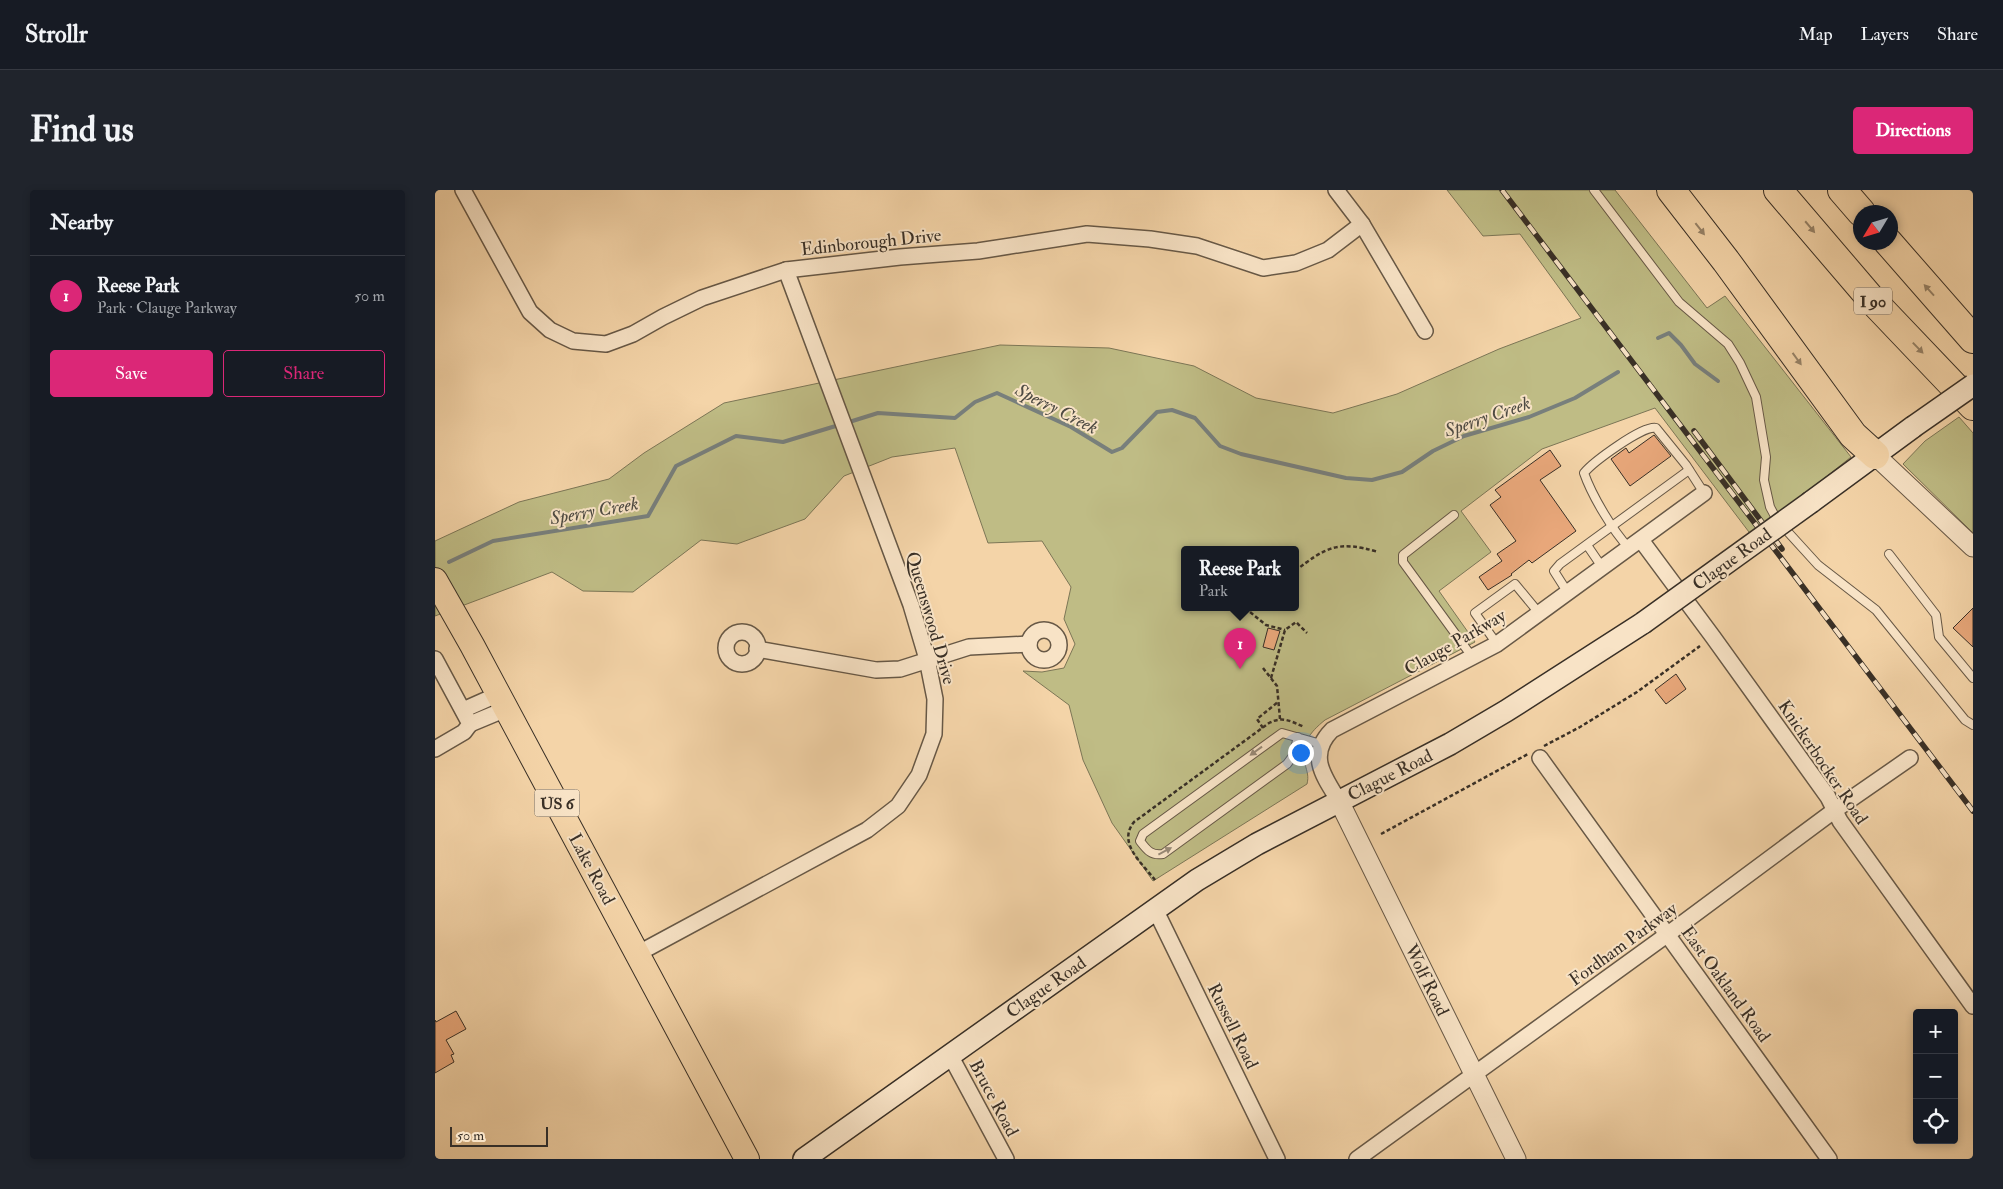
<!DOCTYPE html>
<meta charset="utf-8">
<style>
:root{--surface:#171b24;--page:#20242c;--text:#f1f3f6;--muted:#9ea1a6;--line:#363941;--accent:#db2777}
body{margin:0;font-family:"IM FELL Double Pica",serif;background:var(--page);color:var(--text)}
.controls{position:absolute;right:15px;bottom:15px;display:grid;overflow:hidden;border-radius:5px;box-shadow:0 2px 8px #0003}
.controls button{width:45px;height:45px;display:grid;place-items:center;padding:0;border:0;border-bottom:1px solid var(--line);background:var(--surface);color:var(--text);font:25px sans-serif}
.compass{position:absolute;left:1418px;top:15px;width:45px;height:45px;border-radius:50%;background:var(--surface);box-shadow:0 2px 8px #0003;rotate:232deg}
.scale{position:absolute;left:15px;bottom:12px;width:98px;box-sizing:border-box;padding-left:5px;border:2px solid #382f26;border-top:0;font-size:14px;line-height:18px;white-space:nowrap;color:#382f26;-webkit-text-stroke:4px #f8e3c6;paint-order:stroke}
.you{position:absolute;left:865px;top:562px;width:18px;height:18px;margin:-12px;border:4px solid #fff;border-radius:50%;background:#1a73e8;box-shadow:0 0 0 8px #1a73e833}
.badge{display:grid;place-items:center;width:32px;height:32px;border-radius:50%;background:var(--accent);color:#fff;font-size:16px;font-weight:700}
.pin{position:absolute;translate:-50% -41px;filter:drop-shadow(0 1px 2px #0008)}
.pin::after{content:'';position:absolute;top:26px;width:18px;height:15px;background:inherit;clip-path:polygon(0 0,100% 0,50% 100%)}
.popup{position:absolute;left:746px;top:356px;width:118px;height:65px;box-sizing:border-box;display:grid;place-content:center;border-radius:5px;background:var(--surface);filter:drop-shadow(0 1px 4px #0005);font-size:16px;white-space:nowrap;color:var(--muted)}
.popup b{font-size:19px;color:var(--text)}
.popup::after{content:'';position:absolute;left:50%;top:100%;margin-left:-10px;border:10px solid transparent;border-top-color:var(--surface)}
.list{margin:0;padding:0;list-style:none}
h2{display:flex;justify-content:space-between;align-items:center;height:65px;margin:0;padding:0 20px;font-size:21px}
h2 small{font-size:16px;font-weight:400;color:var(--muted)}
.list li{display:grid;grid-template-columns:32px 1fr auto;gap:15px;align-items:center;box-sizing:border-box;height:80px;padding:0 20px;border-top:1px solid var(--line)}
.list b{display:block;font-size:19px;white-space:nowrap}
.list p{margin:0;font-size:16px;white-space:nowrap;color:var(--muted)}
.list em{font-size:16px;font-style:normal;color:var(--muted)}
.actions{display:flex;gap:10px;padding:15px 20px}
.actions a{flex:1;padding:11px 0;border:1px solid var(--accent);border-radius:5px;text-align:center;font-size:18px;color:var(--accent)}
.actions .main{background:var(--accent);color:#fff}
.icon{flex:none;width:28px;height:28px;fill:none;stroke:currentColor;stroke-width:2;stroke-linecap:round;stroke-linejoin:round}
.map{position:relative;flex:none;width:1538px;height:969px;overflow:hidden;border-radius:5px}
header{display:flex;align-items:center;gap:30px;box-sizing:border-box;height:70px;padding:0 25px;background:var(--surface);border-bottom:1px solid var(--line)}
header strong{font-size:24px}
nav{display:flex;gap:28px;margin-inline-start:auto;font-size:18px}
.intro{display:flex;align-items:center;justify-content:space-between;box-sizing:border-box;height:120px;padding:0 30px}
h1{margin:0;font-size:35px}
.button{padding:12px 22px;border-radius:5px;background:var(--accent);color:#fff;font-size:18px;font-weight:700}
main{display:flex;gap:30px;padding:0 30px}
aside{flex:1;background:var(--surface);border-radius:5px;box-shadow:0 2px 8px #0003}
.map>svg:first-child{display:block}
.green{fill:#bfbc85;stroke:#7c7656;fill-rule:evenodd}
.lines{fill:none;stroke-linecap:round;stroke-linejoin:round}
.stream{stroke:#787f7c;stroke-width:4}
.building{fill:#e8a77a;stroke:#382f26}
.service-casing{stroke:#675846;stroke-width:10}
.minor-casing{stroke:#675846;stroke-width:18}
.tertiary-casing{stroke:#675846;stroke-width:21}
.secondary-casing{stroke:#382f26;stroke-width:24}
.primary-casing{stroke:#382f26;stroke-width:26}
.motorway-casing{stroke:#382f26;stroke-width:30}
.path{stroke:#382f26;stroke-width:2.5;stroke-dasharray:4 2.5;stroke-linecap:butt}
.service{stroke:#f8e3c6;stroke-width:8}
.minor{stroke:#f8e3c6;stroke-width:15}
.tertiary{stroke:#f8e3c6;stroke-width:19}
.secondary{stroke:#f8e3c6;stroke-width:21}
.primary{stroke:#f4d4a8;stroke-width:24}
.motorway{stroke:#f4d4a8;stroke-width:28}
.rail-casing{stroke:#382f26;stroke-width:5.5}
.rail{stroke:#f8e3c6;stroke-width:4;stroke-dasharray:11;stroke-linecap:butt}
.secondary-bridge-casing{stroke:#382f26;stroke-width:24;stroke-linecap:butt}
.secondary-bridge{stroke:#f8e3c6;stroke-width:21}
.oneway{fill:#968267}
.oneway2{fill:#988976}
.labels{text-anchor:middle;stroke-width:4;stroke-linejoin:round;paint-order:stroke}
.shield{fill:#f8e3c6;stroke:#726556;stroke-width:1}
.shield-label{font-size:16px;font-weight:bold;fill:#382f26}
.street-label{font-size:18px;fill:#382f26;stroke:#f8e3c6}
.water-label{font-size:19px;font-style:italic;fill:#4d4a43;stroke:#f8e3c6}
</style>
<header>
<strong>Strollr</strong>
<nav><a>Map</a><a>Layers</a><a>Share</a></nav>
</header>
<div class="intro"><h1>Find us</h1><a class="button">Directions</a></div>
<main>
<aside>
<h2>Nearby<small></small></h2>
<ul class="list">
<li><span class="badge">1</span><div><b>Reese Park</b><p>Park · Clauge Parkway</p></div><em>50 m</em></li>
</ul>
<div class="actions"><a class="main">Save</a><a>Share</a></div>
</aside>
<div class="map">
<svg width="1538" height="969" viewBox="0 0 1538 969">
<rect width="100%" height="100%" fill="#f4d4a8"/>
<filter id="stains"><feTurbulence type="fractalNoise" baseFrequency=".004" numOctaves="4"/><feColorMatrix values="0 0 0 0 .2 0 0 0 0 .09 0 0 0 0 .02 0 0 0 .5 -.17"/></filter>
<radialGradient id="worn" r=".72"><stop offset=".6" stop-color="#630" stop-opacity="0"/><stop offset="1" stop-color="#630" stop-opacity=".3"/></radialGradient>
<!-- green -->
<g class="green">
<path d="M1012,0H1180L1272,118L1290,106L1416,267L1317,346L1220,218L1107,259L1026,321L1056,362L1004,401L1040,452L890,530C874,543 866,554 870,574C872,582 874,586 872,594L718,691L677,633L648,570L634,515L588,481L607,482L629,478L640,454L629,429L636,397L607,351L553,353L520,258L457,267L409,286L370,329L302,354L266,350L198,402L148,401L117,382L0,426V351L84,312L174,289L209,263L289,213L565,155L674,158L759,176L821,208L898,223L962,204L1064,159L1146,128L1085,44L1048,46ZM750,360H860V418H750Z"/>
<path d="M1524,227L1538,243V343L1468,274L1490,251Z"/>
</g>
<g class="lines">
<!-- stream -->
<g class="stream">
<path d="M1223,148L1234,143L1246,155L1260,174L1283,191"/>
<path d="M411,233L443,223L520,228L540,212L562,203L636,237L677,262L687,258L722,222L737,220L760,228L785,256L806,264L911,288L937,290L967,282L998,261L1029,246L1094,227L1140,208L1183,182"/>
<path d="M14,372L58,351L213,326L241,276L301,246L348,252L404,235"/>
</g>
</g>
<!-- building -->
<g class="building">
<path d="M1219,245L1236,266L1195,296L1176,269L1191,258L1194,263Z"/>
<path d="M1115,260L1126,276L1105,290L1141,341L1097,373L1094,370L1076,384L1077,385L1053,400L1044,387L1067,371L1062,364L1081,351L1055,315L1066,307L1060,300Z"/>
<path d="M1538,418V457L1518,438Z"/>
<path d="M833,438L845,441L839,460L828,457Z"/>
<path d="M1241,484L1251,499L1231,514L1220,500Z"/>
<path d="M21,821L31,839L11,850L19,864L16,865L19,872L0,883V830L1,832Z"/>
</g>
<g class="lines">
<defs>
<g id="service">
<path d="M1159,0L1244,112L1293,154L1305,173L1321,207L1331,267L1329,290L1335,317L1342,330L1383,375L1441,420L1530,530L1538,535"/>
<path d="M1019,325L968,365V372L1038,468"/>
<path d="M1152,355L1167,377"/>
<path d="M1194,358C1178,341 1157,306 1149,283C1158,272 1208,235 1221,238L1251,275L1269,303"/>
<path d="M1454,364L1501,425L1504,447L1538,488"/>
<path d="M1133,403L1119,381L1125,374L1254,280"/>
<path d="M1062,454L1040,423L1080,394L1104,423"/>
<path d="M863,547L858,566L852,574L728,664C716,666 712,660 705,651L708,644L847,543L886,554"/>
</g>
<g id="minor">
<path d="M28,0L95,122L115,140L138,151L171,154L198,144L228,127L267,108L351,80L465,67L543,61L652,44L715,49L762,56L828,78L861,73L893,60L927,34"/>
<path d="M901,0L927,34L990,141"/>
<path d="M1206,350L1278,447L1393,607L1405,631L1538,816"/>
<circle cx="609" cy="455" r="15"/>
<circle cx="307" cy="458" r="16"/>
<path d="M322,459L441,480L465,479L534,457L594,454"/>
<path d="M0,469L35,534L29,542L0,559"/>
<path d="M28,520L64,504"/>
<path d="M35,534L71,519"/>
<path d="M1105,568L1394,969"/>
<path d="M904,611C889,587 872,565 897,540L1062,454L1269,303"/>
<path d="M720,719L842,969"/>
<path d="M202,764L432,640L463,616L484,585L499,544L500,509L492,469L476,415L351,80"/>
<path d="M515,865L571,969"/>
<path d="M922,969L1233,744L1400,620L1475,568"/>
</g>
<g id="tertiary">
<path d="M1440,265L1538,357"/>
<path d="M904,611L1081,969"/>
</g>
<g id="secondary">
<path d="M1376,312L1478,237"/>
<path d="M369,969L762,690L822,654L1015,554L1071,521L1208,433"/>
</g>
<path id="primary" d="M0,390L37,455L312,969"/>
<g id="motorway">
<path d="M1236,0L1291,71L1418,245L1440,265"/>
<path d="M1343,0L1437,110L1538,216"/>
<path d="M1407,0L1426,22"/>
<path d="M1453,52L1538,149"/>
</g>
</defs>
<!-- service casing -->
<use href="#service" class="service-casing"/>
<!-- minor casing -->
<use href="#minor" class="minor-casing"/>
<!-- tertiary casing -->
<use href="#tertiary" class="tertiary-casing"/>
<!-- secondary casing -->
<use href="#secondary" class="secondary-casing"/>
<!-- primary casing -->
<use href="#primary" class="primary-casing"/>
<!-- motorway casing -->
<use href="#motorway" class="motorway-casing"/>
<!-- path -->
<g class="path">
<path d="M860,381C891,357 903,350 943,362"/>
<path d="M810,418L831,435L850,440"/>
<path d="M828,478L842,496L845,529"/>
<path d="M836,488L850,440L861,432L872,443"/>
<path d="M828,538L822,529L843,512"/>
<path d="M1109,556L1145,537L1202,502L1265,456"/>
<path d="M946,644L1093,564"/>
<path d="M720,690C707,673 682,653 699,632L834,533C847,526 856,531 869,537"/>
</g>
<!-- service -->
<use href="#service" class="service"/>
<!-- minor -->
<use href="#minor" class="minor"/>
<!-- tertiary -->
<use href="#tertiary" class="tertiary"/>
<!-- secondary -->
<use href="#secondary" class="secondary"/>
<!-- primary -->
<use href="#primary" class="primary"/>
<!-- motorway -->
<use href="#motorway" class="motorway"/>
<defs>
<g id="rail">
<path d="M1067,0L1538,621"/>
<path d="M1259,241L1347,359"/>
</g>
</defs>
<!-- rail casing -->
<use href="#rail" class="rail-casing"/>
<!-- rail -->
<use href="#rail" class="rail"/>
<defs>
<g id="secondary-bridge">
<path d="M1478,237L1538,195"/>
<path d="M1208,433L1376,312"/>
</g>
</defs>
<!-- secondary-bridge casing -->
<use href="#secondary-bridge" class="secondary-bridge-casing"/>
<!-- secondary-bridge -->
<use href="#secondary-bridge" class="secondary-bridge"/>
</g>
<!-- one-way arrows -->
<defs><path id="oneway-solid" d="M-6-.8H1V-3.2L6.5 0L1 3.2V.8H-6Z" transform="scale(1.25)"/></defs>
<g class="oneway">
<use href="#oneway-solid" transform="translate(1375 37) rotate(50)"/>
<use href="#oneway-solid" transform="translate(1265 39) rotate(52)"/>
<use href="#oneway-solid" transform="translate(1494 100) rotate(-132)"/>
<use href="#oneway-solid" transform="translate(1483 158) rotate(46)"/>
<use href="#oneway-solid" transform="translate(1362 169) rotate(54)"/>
</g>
<g class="oneway2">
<use href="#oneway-solid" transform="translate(821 561) rotate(144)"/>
<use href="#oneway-solid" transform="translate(730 661) rotate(-28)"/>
</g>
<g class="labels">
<!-- shield labels -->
<g class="shield">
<rect x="1419" y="97.5" width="38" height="27" rx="4"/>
<rect x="99.5" y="599.5" width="45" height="27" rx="4"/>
</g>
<g class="shield-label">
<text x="1438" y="117">I 90</text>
<text x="122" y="619">US 6</text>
</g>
<!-- street labels -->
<g class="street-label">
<text transform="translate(436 52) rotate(-6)" y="6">Edinborough Drive</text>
<text transform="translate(1297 369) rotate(-36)" y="6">Clague Road</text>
<text transform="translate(496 428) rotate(74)" y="6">Queenswood Drive</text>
<text transform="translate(1020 452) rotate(-30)" y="6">Clauge Parkway</text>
<text transform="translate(1388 572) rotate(56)" y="6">Knickerbocker Road</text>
<text transform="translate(955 585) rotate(-27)" y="6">Clague Road</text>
<text transform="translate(157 679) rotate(62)" y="6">Lake Road</text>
<text transform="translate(1188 754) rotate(-36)" y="6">Fordham Parkway</text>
<text transform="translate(992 790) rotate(64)" y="6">Wolf Road</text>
<text transform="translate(1291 794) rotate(54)" y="6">East Oakland Road</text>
<text transform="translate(611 797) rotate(-35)" y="6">Clague Road</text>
<text transform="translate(798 836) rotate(64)" y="6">Russell Road</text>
<text transform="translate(559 908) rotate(62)" y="6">Bruce Road</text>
</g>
<!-- water labels -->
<g class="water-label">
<text transform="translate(622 218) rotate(27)" y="7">Sperry Creek</text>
<text transform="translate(1052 226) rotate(-19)" y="7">Sperry Creek</text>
<text transform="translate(159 320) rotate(-10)" y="7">Sperry Creek</text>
</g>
</g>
<rect width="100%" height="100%" filter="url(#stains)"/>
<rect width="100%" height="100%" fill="url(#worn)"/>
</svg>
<div class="controls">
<button>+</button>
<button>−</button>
<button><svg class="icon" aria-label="locate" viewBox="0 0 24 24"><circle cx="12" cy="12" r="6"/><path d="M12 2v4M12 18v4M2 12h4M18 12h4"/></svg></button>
</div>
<svg class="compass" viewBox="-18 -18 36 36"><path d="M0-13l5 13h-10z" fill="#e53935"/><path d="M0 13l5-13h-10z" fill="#9ea1a6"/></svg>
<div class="scale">50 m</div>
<div class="you"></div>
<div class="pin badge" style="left:805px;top:479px">1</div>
<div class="popup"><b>Reese Park</b>Park</div>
</div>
</main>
